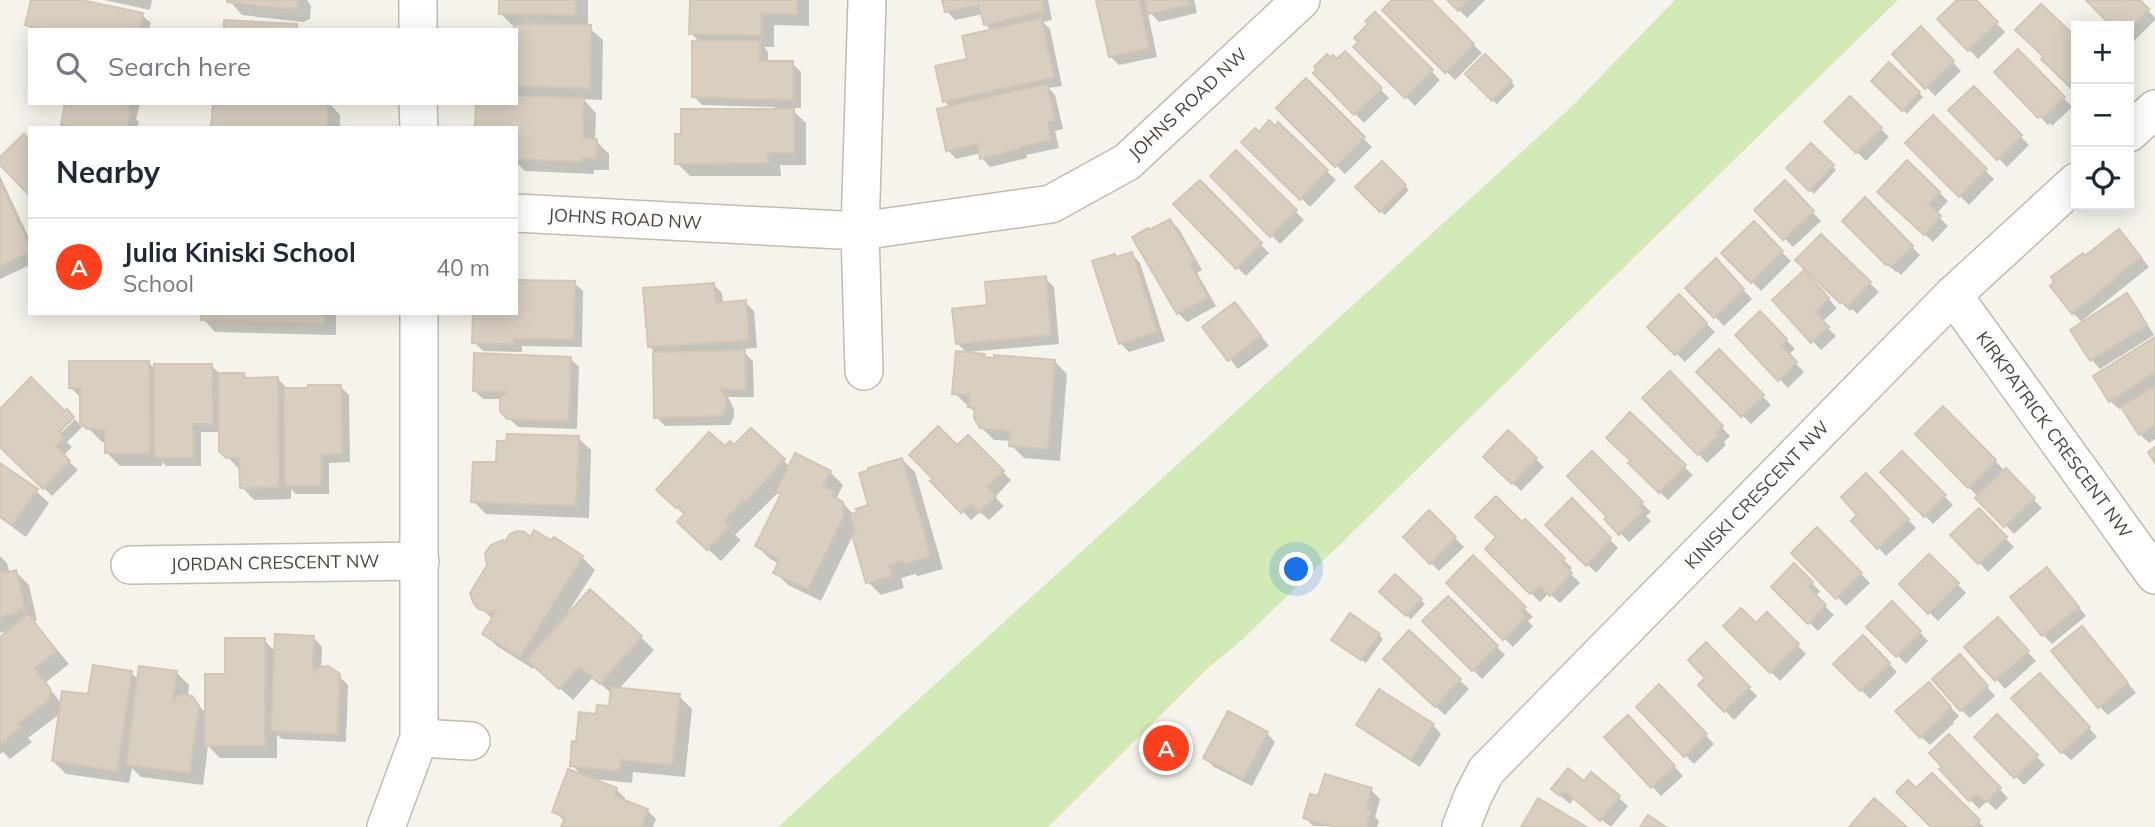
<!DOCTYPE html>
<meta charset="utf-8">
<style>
:root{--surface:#fff;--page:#f2f2f3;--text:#1f2937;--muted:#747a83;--line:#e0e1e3;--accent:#fc3f1d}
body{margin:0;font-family:Mulish,sans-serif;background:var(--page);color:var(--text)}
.controls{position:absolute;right:21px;top:21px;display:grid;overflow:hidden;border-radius:0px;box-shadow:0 4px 18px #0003}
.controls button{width:63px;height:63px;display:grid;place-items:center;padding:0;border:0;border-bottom:2px solid var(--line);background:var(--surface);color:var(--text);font:35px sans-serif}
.you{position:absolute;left:1297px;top:570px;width:24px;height:24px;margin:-18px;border:5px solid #fff;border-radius:50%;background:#1a73e8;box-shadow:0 0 0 10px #1a73e833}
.badge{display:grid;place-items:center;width:46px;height:46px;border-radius:50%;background:var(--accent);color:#fff;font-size:23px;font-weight:700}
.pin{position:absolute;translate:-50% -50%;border:4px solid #fff;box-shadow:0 2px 7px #0006}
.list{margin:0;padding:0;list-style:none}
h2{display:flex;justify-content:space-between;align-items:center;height:91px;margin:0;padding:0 28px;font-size:30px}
h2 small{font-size:23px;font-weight:400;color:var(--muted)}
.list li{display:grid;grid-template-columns:46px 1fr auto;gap:21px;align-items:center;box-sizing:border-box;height:98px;padding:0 28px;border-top:2px solid var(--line)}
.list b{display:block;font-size:26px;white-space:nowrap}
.list p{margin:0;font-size:23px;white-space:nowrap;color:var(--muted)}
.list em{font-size:23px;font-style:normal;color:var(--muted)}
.icon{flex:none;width:38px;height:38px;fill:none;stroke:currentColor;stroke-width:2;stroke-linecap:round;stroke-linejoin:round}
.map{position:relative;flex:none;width:2155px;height:827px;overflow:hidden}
.search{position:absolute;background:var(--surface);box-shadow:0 4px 18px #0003;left:28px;top:28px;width:490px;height:77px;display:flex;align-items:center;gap:18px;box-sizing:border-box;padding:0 24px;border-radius:0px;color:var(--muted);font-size:26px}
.panel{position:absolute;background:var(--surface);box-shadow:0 4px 18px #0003;left:28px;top:126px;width:490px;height:189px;border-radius:0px}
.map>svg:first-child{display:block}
.green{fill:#d2eab5}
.shadow{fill:#0003}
.building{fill:#d8cfc1;stroke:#d3c7b4;stroke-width:2}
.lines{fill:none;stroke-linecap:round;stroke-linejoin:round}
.minor-casing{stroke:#c2bbae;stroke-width:40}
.minor{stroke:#fff;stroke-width:37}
.labels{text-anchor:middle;stroke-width:7;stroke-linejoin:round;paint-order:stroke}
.street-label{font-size:18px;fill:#4b4439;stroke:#fff}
</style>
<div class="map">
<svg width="2155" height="827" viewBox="0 0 2155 827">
<rect width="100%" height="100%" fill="#f6f3ec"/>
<!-- green -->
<path class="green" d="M1675,0H1898L1243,639L1208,668L1048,827H778L1569,109Z"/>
<!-- shadow -->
<g class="shadow">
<path d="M33,0H77L142,15L151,23L149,30H32L27,25Z"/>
<path d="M104,0H152L150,10Z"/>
<path d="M229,0H307L311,6L310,19L303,22L242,15Z"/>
<path d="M501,0H588V27L603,40L602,100L583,99L596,113L595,140L609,154V170H594V174L525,171L516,162V26H513L500,13Z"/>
<path d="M691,0H809V26L774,25V47H764L768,52V63H792L801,72V108H790L806,123V165H780L781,176H690L677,163L775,110V107L702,105L693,96L700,43L691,33Z"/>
<path d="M944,0H1048L1052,20L1043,22L1050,29L1062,86L1049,88L1055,95L1063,129L1055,131L1059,148L1026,155L1027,158L990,167L982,158L981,153L956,159L948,150L951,108L944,101L970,61L992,31L985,24L983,14L955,20L947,11Z"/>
<path d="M1098,0H1194L1197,13L1159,22L1147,9L1157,57L1119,65L1110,56Z"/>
<path d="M1394,0H1428L1482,53L1455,80L1384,10Z"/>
<path d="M1449,0H1485L1467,18Z"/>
<path d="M1959,0H1974L2005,32L1978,59L1940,19Z"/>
<path d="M2088,0H2138L2155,18V20L2131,44L2129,42V26H2114Z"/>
<path d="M2041,6L2076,40V91L2043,59Z"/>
<path d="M1375,14L1440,80L1415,106L1356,47Z"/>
<path d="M1921,28L1961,71L1935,96L1894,54Z"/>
<path d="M2018,51L2072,107L2052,126L2050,123L2048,125L1997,72Z"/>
<path d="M1345,54L1389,98L1364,123L1315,73L1337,61Z"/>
<path d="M1485,57L1515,86L1497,104L1467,74Z"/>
<path d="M1889,64L1923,97L1907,114L1873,81Z"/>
<path d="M1306,81L1372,147L1345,174L1279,108Z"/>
<path d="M1974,88L2029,145L2007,167L1951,111Z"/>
<path d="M1850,99L1889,137L1866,161L1827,122Z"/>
<path d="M52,103H140L136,119L139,122L137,128H66L63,124L66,106Z"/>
<path d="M215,103H329L340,115V128H213Z"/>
<path d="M1933,118L1994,179L1969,205L1907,143Z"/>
<path d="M1278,125L1336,180L1310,207L1244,142L1275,128Z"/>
<path d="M1811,145L1836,170L1814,194L1788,168Z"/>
<path d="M1236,152L1304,220L1280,244L1212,176Z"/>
<path d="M1907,162L1948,201L1936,214L1948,226L1933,242L1880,191Z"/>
<path d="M1382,163L1409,190L1385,215L1358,187Z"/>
<path d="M0,176L30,240V265L0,279Z"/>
<path d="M1200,183L1269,253L1246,276L1175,205Z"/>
<path d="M1785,183L1821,221L1793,247L1757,210Z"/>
<path d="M1865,200L1920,255L1901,275L1897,271L1896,272L1844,221Z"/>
<path d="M1170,221L1179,229L1202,270L1197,273L1216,306L1187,322L1178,313L1150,232Z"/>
<path d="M1754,224L1791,261L1761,291L1724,253Z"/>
<path d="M1821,236L1879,292L1857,314L1852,309L1850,311L1798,260Z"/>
<path d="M2128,240L2149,267L2083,320L2085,322L2126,295L2135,304L2154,335L2100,369L2092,360L2072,330L2083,323L2073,313L2085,258Z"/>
<path d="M1132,254L1140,263L1165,341L1129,352L1120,343L1117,259Z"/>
<path d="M1716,261L1752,299L1724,326L1687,288Z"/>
<path d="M1804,273L1837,308L1822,322L1836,336L1821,350L1774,300Z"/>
<path d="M1045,278L1054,287L1059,344L968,352V354L984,355L988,359L1054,361L1067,374L1060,461L1024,458L1011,445V441L994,440L981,427L976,413L954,393L968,354L957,343L989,307Z"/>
<path d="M574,283L583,291L582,347L522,346V352L483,351L474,342L516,313Z"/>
<path d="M713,284L722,293L723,304L745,302L754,311L757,348L741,349L753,361L754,397H728L734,409V417L730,425L665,426L656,417L655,352L649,346Z"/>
<path d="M1679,297L1715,332L1685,362L1650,327Z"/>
<path d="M1235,304L1269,346L1238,369L1205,327Z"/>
<path d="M203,313H336V335L215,332L203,319Z"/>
<path d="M1760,313L1795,349L1788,355L1804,372L1788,388L1737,335Z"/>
<path d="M2155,339V439L2149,443L2140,434L2123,407L2119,409L2110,401Z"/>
<path d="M1719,351L1771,405L1751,424L1699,372Z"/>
<path d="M570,358L579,367L577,429L518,427L501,411L502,399H483L474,390Z"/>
<path d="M148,362L155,369L212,366L221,375H244L248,379H278L289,390L341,387L349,395L350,462L329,463V494H296L291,489V499L254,500L242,487L241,471L221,450V432H201V466H166L162,462V466H120L107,453V442H102L82,422V399L71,388Z"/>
<path d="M1670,374L1730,436L1724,442L1726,445L1707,463L1645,398Z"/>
<path d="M1943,409L2042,508L2014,534L1917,434Z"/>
<path d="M0,411L54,440L75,419L82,427L67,442L72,447L63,456L78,470L52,496L0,445Z"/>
<path d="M1630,414L1693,475L1668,500L1631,464L1633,461Z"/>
<path d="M751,430L790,467L830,472L843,485L837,497L854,515L870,506L902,460L915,472L943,569L918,576L915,574L901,578L904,588L881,595L868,582L856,529L821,601L788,585L775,572L780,564L770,559L757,546L782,495L779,492L735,535L741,540L721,561L692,535L686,516L671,503L725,449L734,447Z"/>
<path d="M1508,432L1544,467L1521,491L1485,457Z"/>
<path d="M968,437L1011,480L995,497L1004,506L989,520L980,512L971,520L933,481L957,448Z"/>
<path d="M578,438L591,450L589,518L486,514L473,501L498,464Z"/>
<path d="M1592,453L1651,512L1646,516L1651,521L1629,542L1607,519L1610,517Z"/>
<path d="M1902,453L1953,505L1933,524L1883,472Z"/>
<path d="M0,465L36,491L49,503L26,537L0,518Z"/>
<path d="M1875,484L1916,528L1886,556L1853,521L1860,515Z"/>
<path d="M1572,501L1618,548L1596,573L1548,525Z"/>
<path d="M1429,512L1464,547L1439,571L1405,537Z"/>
<path d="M1987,519L2014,547L1988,572L1952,535Z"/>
<path d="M1525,522L1572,568L1568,571L1580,583L1560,603L1549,593L1540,602L1487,549Z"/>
<path d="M1817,530L1870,583L1846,606L1794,553Z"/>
<path d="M554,539L582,557L595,570L567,614L641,637L654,650L618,690L679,696L692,709L685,777L633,772L632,783L593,779L616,789L625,798L624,802L647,810L656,819L653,827H563L565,821L554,812L583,777L572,765L577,744L598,716L610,708L612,694L593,677L573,700L535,666L533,669L497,646L484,634L493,620L476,603L531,540L552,543Z"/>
<path d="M0,556L7,563L10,574L16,572L29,585L37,621H33L69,664L45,683L62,704L90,696L131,673L139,680L176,672L189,685L188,697L191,698L207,714L227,676L264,640L276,652L314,638L322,647L321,669L339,676L348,685L346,742L282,739L277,735V758H220L208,746L203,785L141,777L132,768L129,783L66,774L53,761L61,713L28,738L32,742L10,759L3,752L0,754V639L11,630L0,633Z"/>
<path d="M1929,556L1966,593L1938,621L1901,584Z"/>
<path d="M1473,558L1533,617L1528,621L1533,626L1513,647L1448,583Z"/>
<path d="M1794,566L1820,591L1815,597L1834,615L1818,631L1773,587Z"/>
<path d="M1395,577L1425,604L1411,619L1382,592Z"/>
<path d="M2056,578L2086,616L2052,644L2043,635Z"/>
<path d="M1448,598L1505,655L1482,679L1425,621Z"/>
<path d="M1892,604L1928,641L1906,664L1869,627Z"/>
<path d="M1767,614L1806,654L1780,681L1725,626L1756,625Z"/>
<path d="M2006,628L2036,661L2005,689L1967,647Z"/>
<path d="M1409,633L1469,689L1445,715L1394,668Z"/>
<path d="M1379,635L1383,639L1366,663L1338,643Z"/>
<path d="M1863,637L1897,672L1870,699L1836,664Z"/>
<path d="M2090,637L2136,693L2108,715L2100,707Z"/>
<path d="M1706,644L1757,696L1734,720L1700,685L1708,678Z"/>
<path d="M1968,665L1995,696L1970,718L1961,710Z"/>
<path d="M2049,684L2097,737L2071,760L2062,752Z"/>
<path d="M1659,687L1714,744L1694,764L1638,707Z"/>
<path d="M1937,693L1959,716L1953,722L1954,723L1930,745L1921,737Z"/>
<path d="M1997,717L2045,765L2024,785L1977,737Z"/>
<path d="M1359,725H1433L1441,734L1420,767L1367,733Z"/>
<path d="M1637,726L1683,776L1661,796L1606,737Z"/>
<path d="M1267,733L1275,742L1252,786L1214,767L1205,758Z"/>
<path d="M1949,736L2008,798L1996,810L1987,801L1979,809L1942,770Z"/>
<path d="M1592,774L1628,806L1611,827L1574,798L1570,804L1553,789L1584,784Z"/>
<path d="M1932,775L1984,827H1933L1917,791Z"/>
<path d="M1326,776L1371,790L1380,799L1375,817L1379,821L1377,827L1313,826L1305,817L1320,798Z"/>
</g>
<!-- building -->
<g class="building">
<path d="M31,0H81L143,13L139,30H46L25,25Z"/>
<path d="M227,0H298L297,6L289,9L227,2Z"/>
<path d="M499,0H576V15L499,14Z"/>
<path d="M690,0H797V14L761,13V35L689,34Z"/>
<path d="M942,0H1042L1044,11L984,25L979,5L945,12Z"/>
<path d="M1096,0H1139L1149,48L1109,57Z"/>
<path d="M1145,0H1188L1189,5L1148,14Z"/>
<path d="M1392,0H1431L1474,44L1445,73L1382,10Z"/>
<path d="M1447,0H1468L1458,11Z"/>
<path d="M1957,0H1976L1998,22L1968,51L1937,19Z"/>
<path d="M2086,0H2140L2149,9L2129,29V26H2111Z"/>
<path d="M2041,4L2076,37V82L2071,88L2041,59L2043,56L2015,30Z"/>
<path d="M1375,12L1433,70L1405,98L1353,47L1358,42L1354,38L1368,24L1365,21Z"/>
<path d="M1041,18L1054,77L943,102L935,66L967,59L962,36Z"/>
<path d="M224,20L297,24V30H224Z"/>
<path d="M514,24L591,25L590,88L516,86V30H514Z"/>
<path d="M1921,26L1954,61L1925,89L1892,54Z"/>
<path d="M692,41H760V61H793V100L692,97Z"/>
<path d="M2018,49L2065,97L2043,118L2040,116L2038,118L1994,72Z"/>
<path d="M1345,51L1382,88L1354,115L1313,73L1316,70L1314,67L1327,54L1330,57L1333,55L1337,59Z"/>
<path d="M1485,54L1512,81L1492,101L1465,74Z"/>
<path d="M1889,62L1920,92L1902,111L1871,81Z"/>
<path d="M1306,78L1365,137L1335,167L1276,108Z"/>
<path d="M1047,84L1055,120L1048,122L1051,140L1019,147V149L980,159L977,144L946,151L937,109Z"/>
<path d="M1974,86L2022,135L1997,160L1948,110Z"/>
<path d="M516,96L584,98L583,139H597L596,158L582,157V162L516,159V128H475L476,103H516Z"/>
<path d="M1850,96L1882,128L1856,153L1824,122Z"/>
<path d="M65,103H129L128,110L131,111L127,128H76L61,125Z"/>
<path d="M213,103H328L327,128H211Z"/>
<path d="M681,109H794V153H768V163L675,164V134H681Z"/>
<path d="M1933,115L1987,169L1959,197L1905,143Z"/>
<path d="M1269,120L1275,126L1278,122L1328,170L1300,200L1241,142L1255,128L1259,132Z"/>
<path d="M24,134L30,140V196L0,165V157Z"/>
<path d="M1811,143L1834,165L1809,191L1786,168Z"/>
<path d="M1236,150L1297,210L1270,237L1210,176Z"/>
<path d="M1907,160L1940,192L1928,204L1941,216L1924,235L1877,192Z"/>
<path d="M1382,161L1406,185L1380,212L1355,187Z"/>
<path d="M1200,180L1262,243L1236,269L1173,204Z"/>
<path d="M1785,180L1814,211L1783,240L1754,210Z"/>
<path d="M0,183L30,247V252L0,266Z"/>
<path d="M1865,197L1913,246L1891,267L1887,264L1886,265L1842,221Z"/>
<path d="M1170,219L1195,261L1190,264L1208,297L1177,314L1132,237L1148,228L1149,230Z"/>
<path d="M1754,221L1783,251L1751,283L1721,253Z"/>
<path d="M2119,229L2141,257L2072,314L2050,286L2054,282L2051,277L2083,253L2085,256Z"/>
<path d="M1821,234L1871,282L1847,307L1842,301L1840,303L1795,260Z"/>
<path d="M1132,252L1157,332L1119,344L1092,261L1115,254L1116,257Z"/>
<path d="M1716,258L1744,289L1714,318L1685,288Z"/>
<path d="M1804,270L1829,298L1815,312L1829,327L1811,343L1772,300Z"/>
<path d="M1046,276L1051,335L956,344L952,309L987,305L985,282Z"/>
<path d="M516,280L575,281L574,339L514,338V344L472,343L473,313H516Z"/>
<path d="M714,283L716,303L746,300L749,340L648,347L643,288Z"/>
<path d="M2127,293L2147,325L2090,361L2070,330Z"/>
<path d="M1679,294L1707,323L1675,355L1647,327Z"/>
<path d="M1235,302L1261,336L1228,361L1202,327Z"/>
<path d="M1760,311L1787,339L1781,345L1797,362L1778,381L1735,335Z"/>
<path d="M201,313H324V323L201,320Z"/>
<path d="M2155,337V372L2109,402L2093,376Z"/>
<path d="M1719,349L1764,395L1741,417L1696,372Z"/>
<path d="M745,350L746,389H721L726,398V407L721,416L654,418L653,352Z"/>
<path d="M956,351L985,354L984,357L994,358V355L1055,360L1048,449L1009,446L1011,431L980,428L974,418L975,408L968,407L970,395L952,394Z"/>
<path d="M474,353L571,357L569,421L507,419L500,411V398L506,394V392L473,391Z"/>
<path d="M69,361H149L150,453H105V429H87L80,423V388H69Z"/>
<path d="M154,364H212L213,424H193V458H155V449H154Z"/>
<path d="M1670,371L1723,426L1716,432L1719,435L1698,455L1642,398Z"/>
<path d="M219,373H244L245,378L278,377L279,487L240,488L239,458H226L219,451Z"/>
<path d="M31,377L65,411L67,409L74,417L59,432L64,438L56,446L70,461L43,489L0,447V409Z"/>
<path d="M308,385H341L342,454L321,455V486H285L284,388H308Z"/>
<path d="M2155,386V425L2139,435L2121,407Z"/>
<path d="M1943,406L1996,460L1968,488L1915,434Z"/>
<path d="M1630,412L1686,465L1659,493L1628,463L1631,461L1606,438Z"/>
<path d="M938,426L957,445L968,435L1004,471L987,487L996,496L979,513L971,504L961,513L930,481L933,479L909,455Z"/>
<path d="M751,428L785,459L745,502L743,500L724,521L729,526L707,550L677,522L685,513L678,506L676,508L656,490L709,432L725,446L730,441L734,445Z"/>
<path d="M1508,430L1537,458L1512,484L1483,457Z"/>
<path d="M507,434L579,436L576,506L471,502L473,462H496L497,441H506Z"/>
<path d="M2155,447V463L2148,452Z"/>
<path d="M1592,451L1643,502L1639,506L1644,511L1619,535L1604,519L1607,517L1567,476Z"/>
<path d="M1902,451L1946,495L1924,517L1880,472Z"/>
<path d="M795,453L831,471L823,486L834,492L832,496L843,502L844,515L808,589L773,573L780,559L755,546L781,494L776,492Z"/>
<path d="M902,458L931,556L904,564L903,561L889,565L892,576L866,583L852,535L856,534L850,515L857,512L856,509L868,505L859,473L868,471V468Z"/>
<path d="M0,463L38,489L12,525L0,516Z"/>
<path d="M2006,468L2035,498L2004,527L1975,498Z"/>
<path d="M1866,473L1909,519L1877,549L1851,521L1857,515L1841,497Z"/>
<path d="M1496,496L1522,522L1525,519L1565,558L1561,562L1572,573L1550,596L1540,586L1530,594L1485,549L1496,537L1475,517Z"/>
<path d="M1572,498L1611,538L1586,566L1545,525Z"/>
<path d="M1979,508L2007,537L1978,564L1950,535Z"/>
<path d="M1429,510L1456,537L1430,564L1403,537Z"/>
<path d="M1817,527L1862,573L1836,599L1791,553Z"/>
<path d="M534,530L551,540L554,537L583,556L520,657L482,634L497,610L489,612L478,609L473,602L470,593L487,565L485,553L491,545L503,540L505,542L510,534L517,531L525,532L530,537Z"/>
<path d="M1929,554L1959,583L1928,614L1899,584Z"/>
<path d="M1473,555L1526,607L1521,611L1526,616L1503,640L1446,583Z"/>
<path d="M1794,563L1813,582L1808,587L1826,605L1808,624L1771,587Z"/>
<path d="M2047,567L2079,607L2042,636L2010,597Z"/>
<path d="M0,570L1,574L16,570L25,608L18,610V613L0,617Z"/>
<path d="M1395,574L1422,599L1406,616L1379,592Z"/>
<path d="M590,589L642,636L600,684L579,666L559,689L527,660Z"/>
<path d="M1448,596L1498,646L1472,671L1422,621Z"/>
<path d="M1892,601L1921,631L1896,657L1866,627Z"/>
<path d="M1741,608L1756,623L1767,612L1799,644L1770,673L1723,626Z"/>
<path d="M1350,613L1380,634L1361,660L1331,640Z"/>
<path d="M28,614L57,651L34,669L50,688V699L17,724L20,728L0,744V637Z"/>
<path d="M1998,617L2029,651L1995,681L1964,647Z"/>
<path d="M2082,626L2128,683L2098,708L2051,651Z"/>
<path d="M1409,630L1461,679L1435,707L1383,659Z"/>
<path d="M275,634L314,636L313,673L319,667L328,666L340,674L337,734L271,731Z"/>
<path d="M1863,635L1890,663L1860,691L1833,664Z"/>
<path d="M225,638H265V746H205V674H225Z"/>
<path d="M1706,642L1750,687L1724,712L1698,685L1705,678L1688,660Z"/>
<path d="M1960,654L1988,686L1960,711L1932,679Z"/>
<path d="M93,665L132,671L117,771L52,761L62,691L88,694Z"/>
<path d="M139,666L177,671L173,701L179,694L192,696L199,706L190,773L126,765Z"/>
<path d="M2040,673L2090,727L2061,753L2011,698Z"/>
<path d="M1929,682L1951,707L1946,712L1947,713L1920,738L1895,711Z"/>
<path d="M1659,684L1707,734L1684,757L1636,707Z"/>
<path d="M611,687L680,694L672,765L621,760L619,771L570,766L572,741L576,742L579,712L596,714L597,705L609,706Z"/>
<path d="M1379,689L1434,724L1411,759L1356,725Z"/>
<path d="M1228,711L1268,732L1243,779L1203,758Z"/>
<path d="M1997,714L2038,755L2014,778L1974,737Z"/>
<path d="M1628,715L1675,766L1651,788L1604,737Z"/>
<path d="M1949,734L2001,788L1986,802L1977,794L1969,801L1939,769L1942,767L1929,753Z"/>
<path d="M1568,768L1584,781L1591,772L1620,796L1600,821L1565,791L1560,796L1551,789Z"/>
<path d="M568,769L617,788L614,796L648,809L641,827H561L565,817L552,812Z"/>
<path d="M1932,773L1980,820L1973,827H1931L1896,792L1908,780L1916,788Z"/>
<path d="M1325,774L1372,788L1366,809L1371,811L1366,827H1334L1303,818L1310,794L1318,796Z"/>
<path d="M1538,798L1587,827H1521Z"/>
<path d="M1874,798L1907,827H1849Z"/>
<path d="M1648,815L1666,827H1640Z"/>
</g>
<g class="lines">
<defs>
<g id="minor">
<path d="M418,0V30"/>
<path d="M418,103L419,128"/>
<path d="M2129,133L2155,109"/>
<path d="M516,213L860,231L1051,204L1127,162L1301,0"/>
<path d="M1953,295L2155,575"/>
<path d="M864,371L860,231L867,0"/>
<path d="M130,565L420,561"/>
<path d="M419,738L471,741"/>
<path d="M386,827L419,738V313"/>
<path d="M1461,827L1473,796L1486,771L1953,295L2076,182"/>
</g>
</defs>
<!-- minor casing -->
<use href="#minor" class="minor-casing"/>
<!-- minor -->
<use href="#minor" class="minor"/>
</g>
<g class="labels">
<!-- street labels -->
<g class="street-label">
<text transform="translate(1188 104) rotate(-43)" y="6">JOHNS ROAD NW</text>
<text transform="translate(625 219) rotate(3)" y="6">JOHNS ROAD NW</text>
<text transform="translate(2054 435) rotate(54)" y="6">KIRKPATRICK CRESCENT NW</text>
<text transform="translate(1757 495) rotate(-46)" y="6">KINISKI CRESCENT NW</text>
<text transform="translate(275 563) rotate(-1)" y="6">JORDAN CRESCENT NW</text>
</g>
</g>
</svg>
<div class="controls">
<button>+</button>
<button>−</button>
<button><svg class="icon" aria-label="locate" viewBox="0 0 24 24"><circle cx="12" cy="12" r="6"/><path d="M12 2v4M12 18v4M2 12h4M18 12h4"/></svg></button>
</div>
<div class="you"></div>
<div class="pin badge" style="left:1166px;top:748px">A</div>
<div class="search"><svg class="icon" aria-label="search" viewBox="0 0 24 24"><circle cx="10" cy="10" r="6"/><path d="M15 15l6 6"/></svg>Search here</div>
<section class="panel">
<h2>Nearby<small></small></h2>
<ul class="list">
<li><span class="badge">A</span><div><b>Julia Kiniski School</b><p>School</p></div><em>40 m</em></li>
</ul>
</section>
</div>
